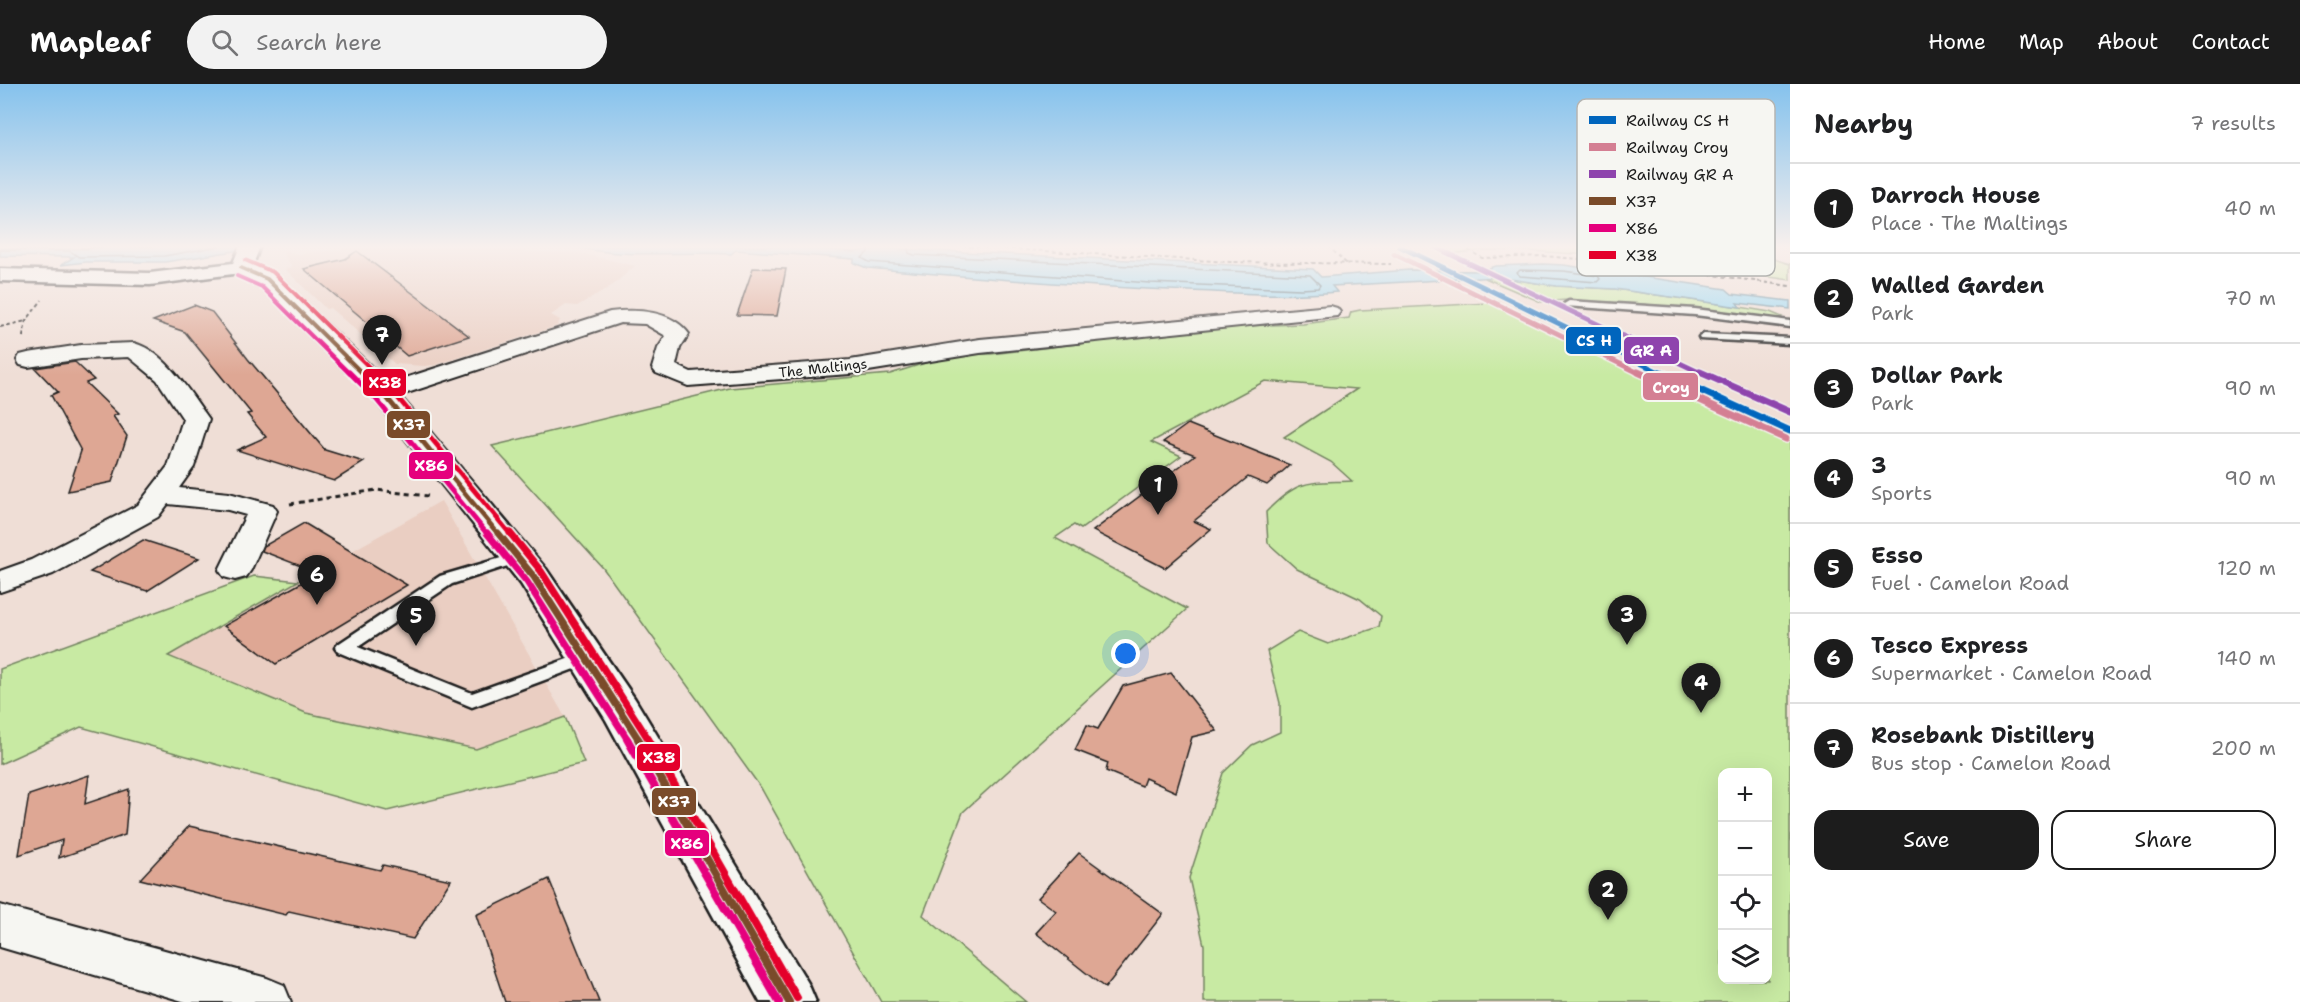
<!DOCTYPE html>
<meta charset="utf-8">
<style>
:root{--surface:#fff;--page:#f2f2f2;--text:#202124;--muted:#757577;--line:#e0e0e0;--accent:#1c1c1c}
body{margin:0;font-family:"Shantell Sans",sans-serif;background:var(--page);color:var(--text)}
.controls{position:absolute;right:18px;bottom:18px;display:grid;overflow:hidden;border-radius:12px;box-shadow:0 6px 24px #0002}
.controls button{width:54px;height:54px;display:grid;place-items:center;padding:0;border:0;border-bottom:2px solid var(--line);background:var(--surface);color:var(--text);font:30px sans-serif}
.you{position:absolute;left:1126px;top:570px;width:21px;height:21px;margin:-15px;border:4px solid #fff;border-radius:50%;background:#1a73e8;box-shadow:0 0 0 9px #1a73e833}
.badge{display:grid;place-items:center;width:39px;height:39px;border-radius:50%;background:var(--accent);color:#fff;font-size:20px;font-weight:700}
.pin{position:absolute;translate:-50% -50px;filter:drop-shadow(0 2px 3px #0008)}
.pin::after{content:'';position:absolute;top:32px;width:21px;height:18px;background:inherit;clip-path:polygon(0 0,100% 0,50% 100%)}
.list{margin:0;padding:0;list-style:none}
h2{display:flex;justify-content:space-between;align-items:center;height:78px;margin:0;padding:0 24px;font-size:26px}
h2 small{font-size:20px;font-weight:400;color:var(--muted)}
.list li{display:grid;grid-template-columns:39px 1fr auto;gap:18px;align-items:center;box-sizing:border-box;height:90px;padding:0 24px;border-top:2px solid var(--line)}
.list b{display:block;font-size:22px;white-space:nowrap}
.list p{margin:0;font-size:20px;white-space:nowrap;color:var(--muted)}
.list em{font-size:20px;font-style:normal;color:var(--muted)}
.actions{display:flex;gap:12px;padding:18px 24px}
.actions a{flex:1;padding:14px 0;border:2px solid var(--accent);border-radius:18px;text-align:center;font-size:21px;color:var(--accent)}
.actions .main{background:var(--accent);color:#fff}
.icon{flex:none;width:33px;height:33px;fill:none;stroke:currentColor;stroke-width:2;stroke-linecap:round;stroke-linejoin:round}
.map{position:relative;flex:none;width:1790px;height:918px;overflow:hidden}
header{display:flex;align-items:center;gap:36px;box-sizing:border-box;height:84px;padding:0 30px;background:var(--accent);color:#fff}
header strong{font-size:28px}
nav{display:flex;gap:33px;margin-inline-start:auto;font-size:21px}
.search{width:420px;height:54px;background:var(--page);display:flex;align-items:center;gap:15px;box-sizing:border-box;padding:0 21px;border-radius:33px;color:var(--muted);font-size:22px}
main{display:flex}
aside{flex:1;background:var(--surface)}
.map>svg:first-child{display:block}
.built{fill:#eacec2}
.green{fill:#c8eaa3;stroke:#728360;stroke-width:1.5;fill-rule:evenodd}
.water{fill:#92d7f4;stroke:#638c9e;stroke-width:1.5}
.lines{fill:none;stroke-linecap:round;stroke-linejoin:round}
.shore{stroke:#4b6772;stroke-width:1.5}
.building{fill:#dea794;stroke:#1c1c1c;stroke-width:1.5}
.lane-casing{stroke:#1c1c1c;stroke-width:5}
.street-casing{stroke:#1c1c1c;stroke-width:4}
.secondary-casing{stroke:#1c1c1c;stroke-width:5}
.primary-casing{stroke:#1c1c1c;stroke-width:5}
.path-far1{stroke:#1c1c1c;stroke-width:2;stroke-dasharray:4 3;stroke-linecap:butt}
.path{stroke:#1c1c1c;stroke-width:3;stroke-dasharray:5 4;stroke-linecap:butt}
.lane{fill:#f6f6f2;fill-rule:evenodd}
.street{fill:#f6f6f2;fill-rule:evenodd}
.secondary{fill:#f6f6f2;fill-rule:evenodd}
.primary{fill:#f6f6f2;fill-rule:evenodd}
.bus-1-far3-casing{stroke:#f6f6f2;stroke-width:7}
.bus-1-far2-casing{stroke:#f6f6f2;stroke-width:9}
.bus-1-far1-casing{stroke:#f6f6f2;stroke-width:11}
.bus-1-casing{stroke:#f6f6f2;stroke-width:13}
.bus-2-far3-casing{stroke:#f6f6f2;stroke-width:7}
.bus-2-far2-casing{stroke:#f6f6f2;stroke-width:9}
.bus-2-far1-casing{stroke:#f6f6f2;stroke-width:11}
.bus-2-casing{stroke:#f6f6f2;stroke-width:13}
.bus-3-far3-casing{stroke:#f6f6f2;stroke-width:7}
.bus-3-far2-casing{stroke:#f6f6f2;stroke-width:9}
.bus-3-far1-casing{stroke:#f6f6f2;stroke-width:11}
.bus-3-casing{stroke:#f6f6f2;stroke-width:13}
.bus-1-far3{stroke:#7a4b2a;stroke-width:4}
.bus-1-far2{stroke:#7a4b2a;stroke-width:5}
.bus-1-far1{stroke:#7a4b2a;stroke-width:7}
.bus-1{stroke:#7a4b2a;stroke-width:8}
.bus-2-far3{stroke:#e5007d;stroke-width:4}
.bus-2-far2{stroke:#e5007d;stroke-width:5}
.bus-2-far1{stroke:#e5007d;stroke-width:7}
.bus-2{stroke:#e5007d;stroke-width:8}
.bus-3-far3{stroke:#e4002b;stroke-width:4}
.bus-3-far2{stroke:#e4002b;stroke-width:5}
.bus-3-far1{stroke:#e4002b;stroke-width:7}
.bus-3{stroke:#e4002b;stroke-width:8}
.rail-1-far1-casing{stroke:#f6f6f2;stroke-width:8}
.rail-1-casing{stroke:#f6f6f2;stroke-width:10}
.rail-2-far1-casing{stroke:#f6f6f2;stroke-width:8}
.rail-2-casing{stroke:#f6f6f2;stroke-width:10}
.rail-3-far1-casing{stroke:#f6f6f2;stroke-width:8}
.rail-3-casing{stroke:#f6f6f2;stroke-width:10}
.rail-1-far1{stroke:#0065bd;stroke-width:5}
.rail-1{stroke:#0065bd;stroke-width:7}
.rail-2-far1{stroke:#d47f93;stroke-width:5}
.rail-2{stroke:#d47f93;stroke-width:7}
.rail-3-far1{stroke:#8e44ad;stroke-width:5}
.rail-3{stroke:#8e44ad;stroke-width:7}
.labels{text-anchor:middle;stroke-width:4.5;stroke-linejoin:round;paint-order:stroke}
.far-street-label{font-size:14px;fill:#1c1c1c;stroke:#f6f6f2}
.key{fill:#f6f6f2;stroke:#b5b5b2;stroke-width:1.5}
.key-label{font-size:16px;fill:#1c1c1c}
.line-badge{stroke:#f6f6f2;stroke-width:2}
.badge-label{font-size:16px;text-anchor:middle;font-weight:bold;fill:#fff}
</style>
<header>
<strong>Mapleaf</strong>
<div class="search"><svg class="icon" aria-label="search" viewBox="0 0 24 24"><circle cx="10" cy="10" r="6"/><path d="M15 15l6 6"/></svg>Search here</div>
<nav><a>Home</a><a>Map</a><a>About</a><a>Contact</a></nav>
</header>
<main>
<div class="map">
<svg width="1790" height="918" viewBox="0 0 1790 918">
<rect width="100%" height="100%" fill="#efded6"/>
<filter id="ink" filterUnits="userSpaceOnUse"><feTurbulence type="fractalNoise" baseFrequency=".0167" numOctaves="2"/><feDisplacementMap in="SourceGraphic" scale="12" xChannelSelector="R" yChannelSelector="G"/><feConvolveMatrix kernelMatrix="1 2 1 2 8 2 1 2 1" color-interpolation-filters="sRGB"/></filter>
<g filter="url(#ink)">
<!-- built -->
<g class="built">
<path d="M410,162H525L522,167L585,170L635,182L613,201L577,222L566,221L551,231L560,236L557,242L435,281L424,282L395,280L330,224L326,225L285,185L292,183L283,169L287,167L298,170L358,164L406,167Z"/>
<path d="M441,417L565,633L476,665L306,629L167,571Z"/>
</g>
<!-- green -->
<g class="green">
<path d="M1426,162H1731L1790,180V196L1636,174L1532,167L1484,166L1448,170Z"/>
<path d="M1498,193L1556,202L1615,205L1740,223L1770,228L1782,233L1779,235L1643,220L1566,216L1541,218L1485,194Z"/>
<path d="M1489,219L1508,224L1577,262L1790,355V918H1204V861L1189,794L1223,689L1252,661L1280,648V619L1267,567L1298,548L1328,560L1379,543L1381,532L1360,515L1297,485L1268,459L1266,428C1299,394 1308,399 1352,397L1331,378L1284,353L1357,305L1265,297L1151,358L1181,372L1081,445L1074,441L1055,454L1187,525L963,728L923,831L1026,918H881L761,704L603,484L492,362L730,304L890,290L951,271L991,270L1162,250L1242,242L1303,240L1349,234L1351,228L1360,226ZM1722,688H1768V896H1722Z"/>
<path d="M254,492L298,497L168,572L306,629L476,665L565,633L584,679L387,727L81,643L0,680V585Z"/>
</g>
<!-- water -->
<g class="water">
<path d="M96,162H266L165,178H86L61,181L74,173L0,172V164L90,165Z"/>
<path d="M571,162H785L854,168L881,164L1313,185L1321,193L1409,186L1480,187L1495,182L1543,180L1564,181L1726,205L1732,210L1790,217V225L1737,219L1740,223L1615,205L1556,202L1498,193L1332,202L1337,208C1288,213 1240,209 1191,207C1083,203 975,193 867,184L854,179V175L736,166L731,170C678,167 623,175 571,162Z"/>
</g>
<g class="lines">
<!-- shore -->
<g class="shore">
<path d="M79,162L82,164L173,162"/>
<path d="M869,162L868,168L862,174L869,178L1150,199L1301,205L1318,204L1320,201L1310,191L914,171L909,169L907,162"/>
<path d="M0,166L70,167L79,173L164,172L220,162"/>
<path d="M1520,186L1564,187L1598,192L1600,195L1597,198L1520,192L1517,189Z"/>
</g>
</g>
<!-- building -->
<g class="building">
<path d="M357,167L469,252L407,272L304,185L345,175Z"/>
<path d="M753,184L786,185L777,232L737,231Z"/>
<path d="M194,221L212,228L248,275L325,366L364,378L334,397L237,366L266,353L247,330L251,329L185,248L153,237Z"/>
<path d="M75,278L94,296L86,299L118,330L113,332L127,352L112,398L68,407L81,367L51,311L58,308L35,284Z"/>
<path d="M1188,340L1290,381L1267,401L1248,393L1194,437L1211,445L1165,484L1093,447L1195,371L1163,358Z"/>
<path d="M304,439L407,501L276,580L224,542L319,489L262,467L264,462Z"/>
<path d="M143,456L199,474L147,507L90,488Z"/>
<path d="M1171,589L1217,647L1192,653L1176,708L1145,694L1142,702L1106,687L1108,679L1075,666L1087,641L1098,645L1123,602Z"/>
<path d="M89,691L85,720L129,705L125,751L59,774L62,756L19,771L29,711Z"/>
<path d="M189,742L380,786L383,781L451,796L413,855L289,827L286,831L140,795Z"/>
<path d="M1079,769L1163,830L1105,904L1036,849L1056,827L1038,814Z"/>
<path d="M549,795L599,918H505L476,831Z"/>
</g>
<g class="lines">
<defs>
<g id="lane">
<path d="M1569,217L1695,225L1790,237V243L1695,231L1565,222L1564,220Z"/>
<path d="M1704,250L1790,254V260L1700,255L1699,253Z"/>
<path d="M518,469L523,471L526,474L523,477L452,500L358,563L472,609L587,568L593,570L596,574L593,578L472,623L338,568L335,564L338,560L440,492Z"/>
</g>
<g id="street">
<path d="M1330,222L1337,224L1340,228L1337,232L980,269L850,290L688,302L656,289L652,284L658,264L666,252L645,240L620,239L392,314L383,316L374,314L371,309L374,304L610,228C636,225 672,226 689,250L680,264L676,281L691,288L850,276L980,255Z"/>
<path d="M134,259C165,267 191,310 209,335L194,383L179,404L229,409L273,421L277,427L251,486L246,493L235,496L224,493L219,486L246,431L228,426L168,420L158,433L53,490L0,508V487L31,476L138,421L168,382L183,335L157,296L129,273L81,275L28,283L20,281L17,276L20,271L28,269L81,261Z"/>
<path d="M0,821L267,894L284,901L291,918H186L0,863Z"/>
</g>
<path id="secondary" d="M241,178L248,180L251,184L248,188L150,201L0,197V185L150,189Z"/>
<path id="primary" d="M240,162H260L253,181L275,190L392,303L546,485L635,615L808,899L816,918H760L606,636L521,500L374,315L259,200L234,188L231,184Z"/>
</defs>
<!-- lane casing -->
<use href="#lane" class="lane-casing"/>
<!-- street casing -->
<use href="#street" class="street-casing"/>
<!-- secondary casing -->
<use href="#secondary" class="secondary-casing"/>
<!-- primary casing -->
<use href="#primary" class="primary-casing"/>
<!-- path-far1 -->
<g class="path-far1">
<path d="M962,162L1230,178L1391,180"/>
<path d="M1328,162L1348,181"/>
<path d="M1462,162L1482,174L1543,172L1629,179L1790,202"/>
<path d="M0,243L26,237"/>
<path d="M23,253L26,237L42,216"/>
</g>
<!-- path -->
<path class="path" d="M290,420L376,406L428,412"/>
<!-- lane -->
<use href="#lane" class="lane"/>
<!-- street -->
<use href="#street" class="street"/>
<!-- secondary -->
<use href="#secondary" class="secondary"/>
<!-- primary -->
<use href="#primary" class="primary"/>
<defs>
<path id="bus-1-far3" d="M241,184L267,195L363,290"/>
<path id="bus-1-far2" d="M362,288L383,309L499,451"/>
<path id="bus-1-far1" d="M498,449L534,493L639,656"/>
<path id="bus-1" d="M638,655L789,918"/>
<path id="bus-2-far3" d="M237,192L262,203L350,290"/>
<path id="bus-2-far2" d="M349,288L376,315L488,451"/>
<path id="bus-2-far1" d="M487,449L527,498L628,656"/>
<path id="bus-2" d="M627,655L779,918"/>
<path id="bus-3-far3" d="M245,176L273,188L376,290"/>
<path id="bus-3-far2" d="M374,288L389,303L511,451"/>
<path id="bus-3-far1" d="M510,449L541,487L649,656"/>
<path id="bus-3" d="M648,655L797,914"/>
</defs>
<!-- bus-1-far3 casing -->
<use href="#bus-1-far3" class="bus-1-far3-casing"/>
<!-- bus-1-far2 casing -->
<use href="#bus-1-far2" class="bus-1-far2-casing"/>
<!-- bus-1-far1 casing -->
<use href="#bus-1-far1" class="bus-1-far1-casing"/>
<!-- bus-1 casing -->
<use href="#bus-1" class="bus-1-casing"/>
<!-- bus-2-far3 casing -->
<use href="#bus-2-far3" class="bus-2-far3-casing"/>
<!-- bus-2-far2 casing -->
<use href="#bus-2-far2" class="bus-2-far2-casing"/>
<!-- bus-2-far1 casing -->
<use href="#bus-2-far1" class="bus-2-far1-casing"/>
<!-- bus-2 casing -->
<use href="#bus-2" class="bus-2-casing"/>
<!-- bus-3-far3 casing -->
<use href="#bus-3-far3" class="bus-3-far3-casing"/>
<!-- bus-3-far2 casing -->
<use href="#bus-3-far2" class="bus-3-far2-casing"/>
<!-- bus-3-far1 casing -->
<use href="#bus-3-far1" class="bus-3-far1-casing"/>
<!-- bus-3 casing -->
<use href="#bus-3" class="bus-3-casing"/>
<!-- bus-1-far3 -->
<use href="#bus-1-far3" class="bus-1-far3"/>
<!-- bus-1-far2 -->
<use href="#bus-1-far2" class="bus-1-far2"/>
<!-- bus-1-far1 -->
<use href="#bus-1-far1" class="bus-1-far1"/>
<!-- bus-1 -->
<use href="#bus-1" class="bus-1"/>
<!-- bus-2-far3 -->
<use href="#bus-2-far3" class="bus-2-far3"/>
<!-- bus-2-far2 -->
<use href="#bus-2-far2" class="bus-2-far2"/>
<!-- bus-2-far1 -->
<use href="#bus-2-far1" class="bus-2-far1"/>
<!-- bus-2 -->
<use href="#bus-2" class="bus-2"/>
<!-- bus-3-far3 -->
<use href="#bus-3-far3" class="bus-3-far3"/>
<!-- bus-3-far2 -->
<use href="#bus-3-far2" class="bus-3-far2"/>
<!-- bus-3-far1 -->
<use href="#bus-3-far1" class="bus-3-far1"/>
<!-- bus-3 -->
<use href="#bus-3" class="bus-3"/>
<defs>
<path id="rail-1-far1" d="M1399,162L1663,290"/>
<path id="rail-1" d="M1660,288L1790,347"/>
<path id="rail-2-far1" d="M1394,170L1641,290"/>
<path id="rail-2" d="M1638,288L1786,355"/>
<path id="rail-3-far1" d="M1433,162L1703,290"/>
<path id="rail-3" d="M1700,288L1790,328"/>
</defs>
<!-- rail-1-far1 casing -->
<use href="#rail-1-far1" class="rail-1-far1-casing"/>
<!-- rail-1 casing -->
<use href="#rail-1" class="rail-1-casing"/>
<!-- rail-2-far1 casing -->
<use href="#rail-2-far1" class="rail-2-far1-casing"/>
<!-- rail-2 casing -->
<use href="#rail-2" class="rail-2-casing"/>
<!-- rail-3-far1 casing -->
<use href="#rail-3-far1" class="rail-3-far1-casing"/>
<!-- rail-3 casing -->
<use href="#rail-3" class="rail-3-casing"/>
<!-- rail-1-far1 -->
<use href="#rail-1-far1" class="rail-1-far1"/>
<!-- rail-1 -->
<use href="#rail-1" class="rail-1"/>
<!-- rail-2-far1 -->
<use href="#rail-2-far1" class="rail-2-far1"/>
<!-- rail-2 -->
<use href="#rail-2" class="rail-2"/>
<!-- rail-3-far1 -->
<use href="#rail-3-far1" class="rail-3-far1"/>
<!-- rail-3 -->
<use href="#rail-3" class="rail-3"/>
</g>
</g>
<!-- sky -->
<linearGradient id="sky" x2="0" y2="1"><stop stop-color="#85c2ed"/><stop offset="0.56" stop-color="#f8f0ed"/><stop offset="1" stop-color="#f8f0ed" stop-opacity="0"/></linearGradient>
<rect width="1790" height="291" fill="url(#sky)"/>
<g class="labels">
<!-- far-street labels -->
<g class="far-street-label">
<text transform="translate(823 284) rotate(-6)" y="5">The Maltings</text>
</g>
</g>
<!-- legend -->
<rect x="1577" y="15" width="198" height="177" rx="9" class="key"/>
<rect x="1589" y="32" width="27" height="8" fill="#0065bd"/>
<rect x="1589" y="59" width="27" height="8" fill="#d47f93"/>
<rect x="1589" y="86" width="27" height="8" fill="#8e44ad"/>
<rect x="1589" y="113" width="27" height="8" fill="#7a4b2a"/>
<rect x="1589" y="140" width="27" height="8" fill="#e5007d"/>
<rect x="1589" y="167" width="27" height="8" fill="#e4002b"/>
<g class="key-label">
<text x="1626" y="42">Railway CS H</text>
<text x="1626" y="69">Railway Croy</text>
<text x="1626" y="96">Railway GR A</text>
<text x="1626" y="123">X37</text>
<text x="1626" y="150">X86</text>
<text x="1626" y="177">X38</text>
</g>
<g class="line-badge">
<rect x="1565" y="242" width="57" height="29" rx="6" fill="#0065bd"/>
<rect x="1623" y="252" width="57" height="29" rx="6" fill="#8e44ad"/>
<rect x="362" y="284" width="45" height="29" rx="6" fill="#e4002b"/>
<rect x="1642" y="288" width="57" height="29" rx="6" fill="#d47f93"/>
<rect x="386" y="326" width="45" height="29" rx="6" fill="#7a4b2a"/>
<rect x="408" y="367" width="46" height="29" rx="6" fill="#e5007d"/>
<rect x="636" y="659" width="45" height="29" rx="6" fill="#e4002b"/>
<rect x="651" y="703" width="46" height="29" rx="6" fill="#7a4b2a"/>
<rect x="664" y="745" width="46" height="28" rx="6" fill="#e5007d"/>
</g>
<g class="badge-label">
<text x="1594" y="262">CS H</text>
<text x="1651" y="272">GR A</text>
<text x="385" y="304">X38</text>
<text x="1671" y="309">Croy</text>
<text x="409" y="346">X37</text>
<text x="431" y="387">X86</text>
<text x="659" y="679">X38</text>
<text x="674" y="723">X37</text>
<text x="687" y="765">X86</text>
</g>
</svg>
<div class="controls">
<button>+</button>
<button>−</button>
<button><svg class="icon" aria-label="locate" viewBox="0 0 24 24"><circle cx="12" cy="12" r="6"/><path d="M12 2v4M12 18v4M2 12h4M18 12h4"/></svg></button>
<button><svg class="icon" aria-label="layers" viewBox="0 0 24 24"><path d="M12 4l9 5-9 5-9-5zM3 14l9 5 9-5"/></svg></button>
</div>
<div class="you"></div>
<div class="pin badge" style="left:1158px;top:431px">1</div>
<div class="pin badge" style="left:1608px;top:836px">2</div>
<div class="pin badge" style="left:1627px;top:561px">3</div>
<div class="pin badge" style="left:1701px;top:629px">4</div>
<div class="pin badge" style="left:416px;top:562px">5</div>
<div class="pin badge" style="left:317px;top:521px">6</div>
<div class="pin badge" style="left:382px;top:281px">7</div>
</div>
<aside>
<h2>Nearby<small>7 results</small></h2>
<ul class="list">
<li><span class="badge">1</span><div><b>Darroch House</b><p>Place · The Maltings</p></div><em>40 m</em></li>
<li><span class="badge">2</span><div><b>Walled Garden</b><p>Park</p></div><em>70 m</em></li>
<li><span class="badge">3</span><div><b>Dollar Park</b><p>Park</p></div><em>90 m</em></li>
<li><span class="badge">4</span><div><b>3</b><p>Sports</p></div><em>90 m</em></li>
<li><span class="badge">5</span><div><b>Esso</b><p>Fuel · Camelon Road</p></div><em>120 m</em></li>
<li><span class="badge">6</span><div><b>Tesco Express</b><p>Supermarket · Camelon Road</p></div><em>140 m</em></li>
<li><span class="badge">7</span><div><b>Rosebank Distillery</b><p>Bus stop · Camelon Road</p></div><em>200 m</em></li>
</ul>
<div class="actions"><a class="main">Save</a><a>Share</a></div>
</aside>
</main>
